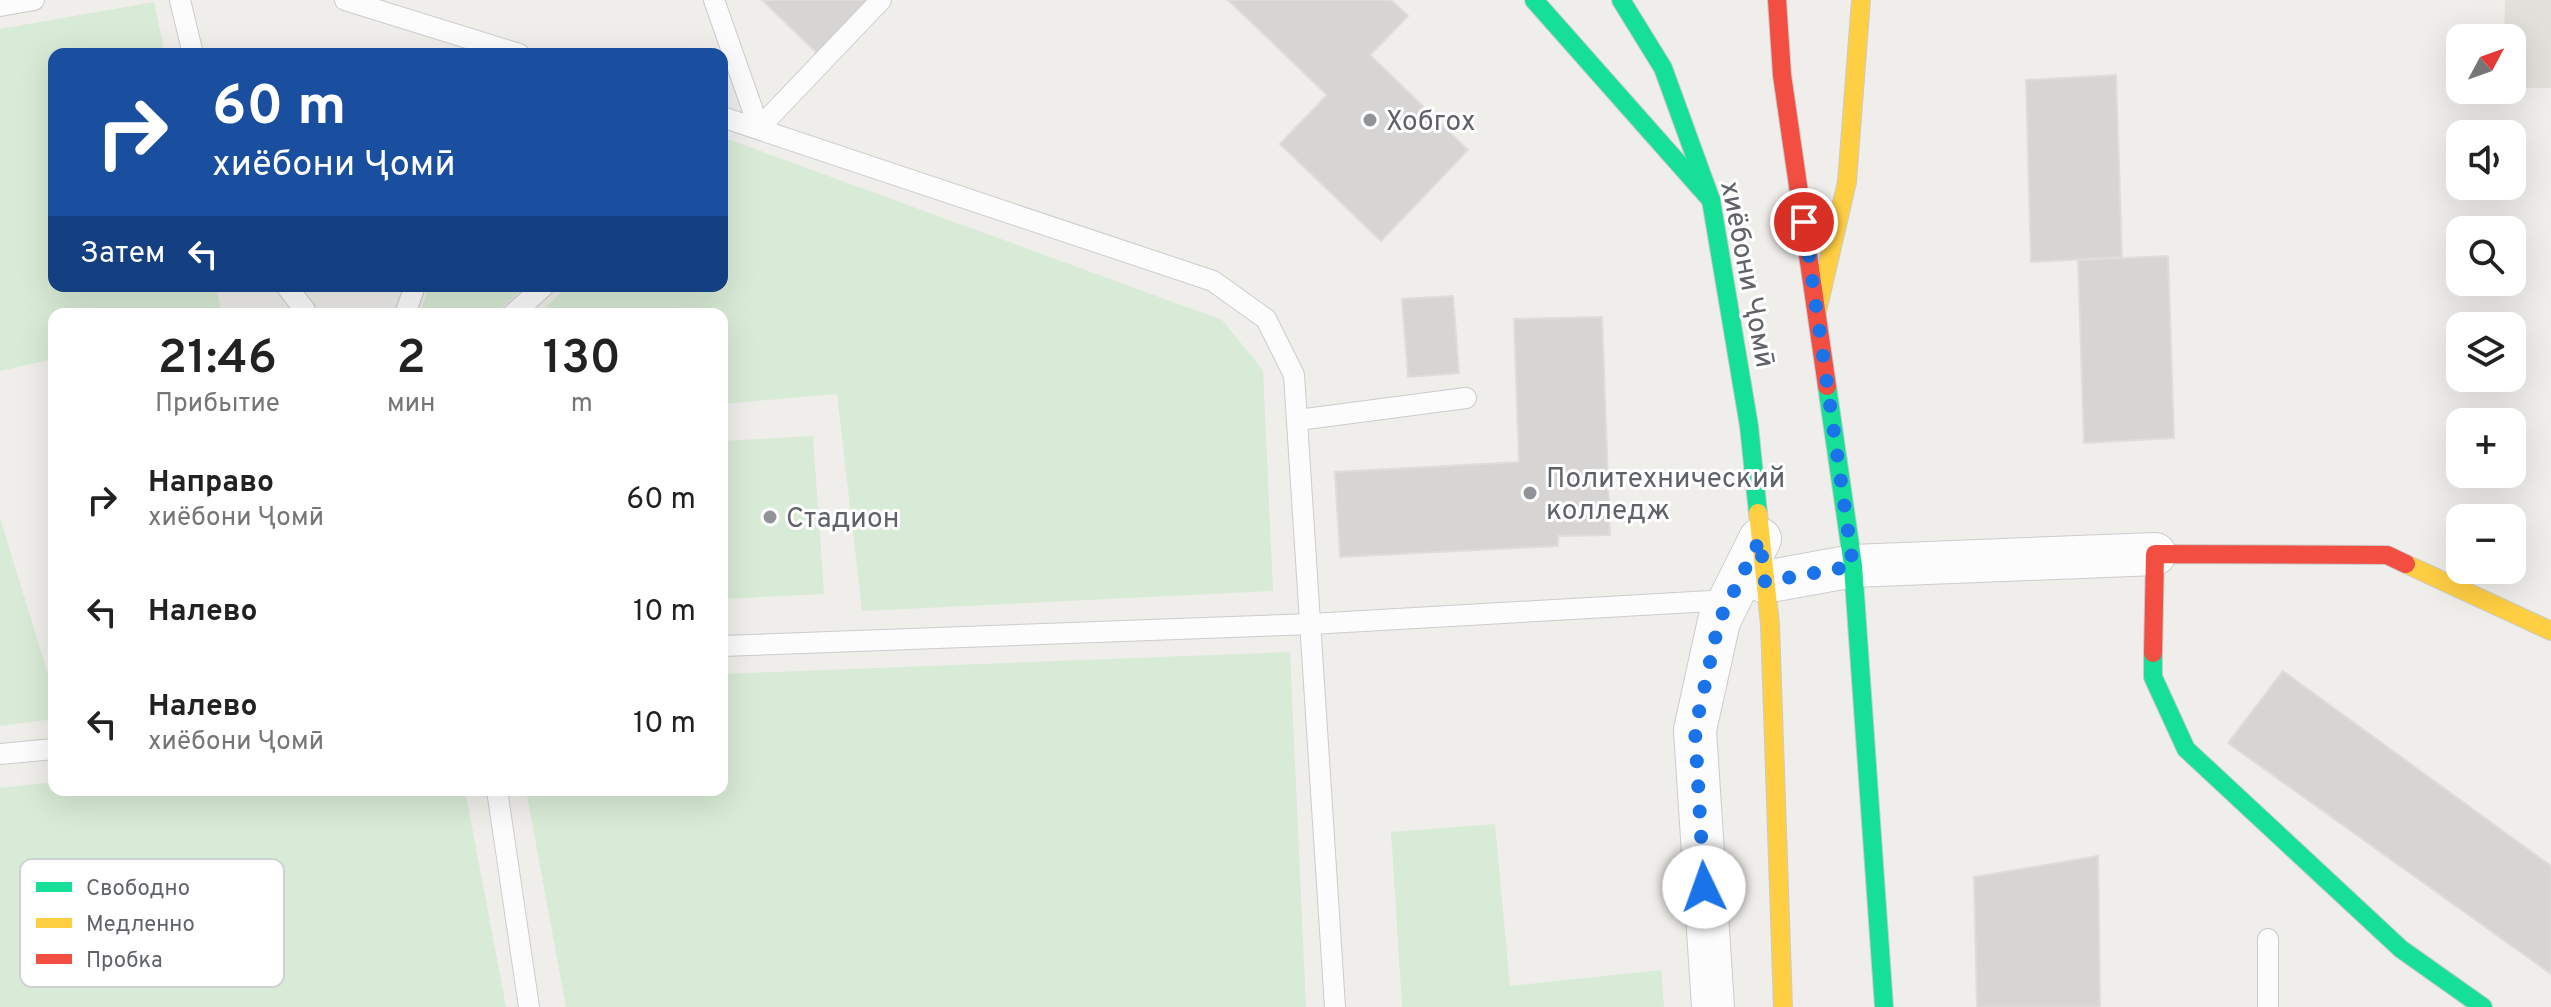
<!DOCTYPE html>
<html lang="ru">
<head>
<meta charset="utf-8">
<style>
  :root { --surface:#fff; --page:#f6f6f6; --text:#222; --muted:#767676 }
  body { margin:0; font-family:Overpass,sans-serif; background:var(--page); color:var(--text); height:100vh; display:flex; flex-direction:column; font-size:30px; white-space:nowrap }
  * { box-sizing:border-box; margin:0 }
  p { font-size:26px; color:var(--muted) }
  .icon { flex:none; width:44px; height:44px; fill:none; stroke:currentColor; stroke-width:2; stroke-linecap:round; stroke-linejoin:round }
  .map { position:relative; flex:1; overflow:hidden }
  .drawer { position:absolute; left:48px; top:308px; width:680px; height:488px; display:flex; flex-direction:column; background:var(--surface); border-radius:16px; box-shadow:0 8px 32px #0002 }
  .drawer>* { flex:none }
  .banner { position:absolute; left:48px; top:48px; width:680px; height:244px; border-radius:16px; box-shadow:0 8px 32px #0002; background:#1a4fa0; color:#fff; overflow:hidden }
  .needle { width:52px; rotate:49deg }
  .controls { position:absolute; left:2446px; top:24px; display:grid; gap:16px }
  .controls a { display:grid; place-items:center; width:80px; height:80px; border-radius:16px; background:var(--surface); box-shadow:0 8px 32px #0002; font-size:40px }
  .pin { position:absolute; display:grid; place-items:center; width:68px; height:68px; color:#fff; margin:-34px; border:4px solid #fff; border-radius:50%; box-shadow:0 2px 8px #0007 }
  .me { position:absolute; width:88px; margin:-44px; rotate:357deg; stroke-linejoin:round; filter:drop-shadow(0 0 6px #0008) }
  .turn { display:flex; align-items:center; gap:28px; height:168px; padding:0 32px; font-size:36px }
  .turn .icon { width:104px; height:104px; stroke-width:2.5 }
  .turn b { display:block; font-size:56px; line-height:68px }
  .then { display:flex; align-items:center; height:76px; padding:0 32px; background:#0003; gap:16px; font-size:30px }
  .eta { display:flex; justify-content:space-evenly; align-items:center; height:136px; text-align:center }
  .eta b { font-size:48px; font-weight:600; line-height:56px }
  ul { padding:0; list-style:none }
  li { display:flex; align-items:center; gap:24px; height:112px; padding:0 32px }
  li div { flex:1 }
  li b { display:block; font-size:30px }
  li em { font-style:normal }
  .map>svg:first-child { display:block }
  .education { fill:#e2e0da }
  .green { fill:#d8ebd6 }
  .building { fill:#d6d5d3; stroke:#deddd9; stroke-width:2 }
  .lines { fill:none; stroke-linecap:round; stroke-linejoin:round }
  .lane-casing { stroke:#cbcccc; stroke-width:22 }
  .street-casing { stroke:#cbcccc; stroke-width:44 }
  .fast-casing { stroke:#cacacb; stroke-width:20 }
  .slow-casing { stroke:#cacacb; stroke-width:20 }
  .jam-casing { stroke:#cacacb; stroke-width:20 }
  .lane { stroke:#fdfcfc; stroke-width:20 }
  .street { stroke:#fdfcfc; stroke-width:42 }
  .fast { stroke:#16e098; stroke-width:18 }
  .slow { stroke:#ffcf43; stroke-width:18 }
  .jam { stroke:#f24e42; stroke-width:18 }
  .route { stroke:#1a73e8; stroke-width:14; stroke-dasharray:0 25.2 }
  .poi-dot { fill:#919496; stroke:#fff; stroke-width:3 }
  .labels { text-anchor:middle; stroke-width:6; stroke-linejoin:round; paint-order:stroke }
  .poi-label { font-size:28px; fill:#5f6368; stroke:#fff; text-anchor:start }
  .street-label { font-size:28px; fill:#5f6368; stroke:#fff }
  .key { fill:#fff; stroke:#cfd0d2; stroke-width:2 }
  .key-label { font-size:22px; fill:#5f6368 }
</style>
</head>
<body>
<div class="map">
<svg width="2551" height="1007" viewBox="0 0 2551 1007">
  <rect width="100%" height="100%" fill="#efeeea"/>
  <!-- education -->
  <polygon class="education" points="2505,0 2551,0 2551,88 2512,88 2512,38 2504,38"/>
  <!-- green -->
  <g class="green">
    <polygon points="154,2 165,54 54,54 54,286 216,286 222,314 54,314 54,359 0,371 0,29"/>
    <polygon points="722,137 1222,320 1263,370 1273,591 862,611 837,394 722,404 722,314 539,314 567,286 722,286"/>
    <polygon points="430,286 526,286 495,314 419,314"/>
    <polygon points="813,436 824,594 722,599 722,441"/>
    <polygon points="0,518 54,694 54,719 0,726"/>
    <polygon points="1290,652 1306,1007 566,1007 526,790 722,790 722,674"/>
    <polygon points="54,782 54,790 465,790 506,1007 0,1007 0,788"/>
    <polygon points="1495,824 1510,986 1661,970 1664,1007 1402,1007 1391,832"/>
  </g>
  <!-- building -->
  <g class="building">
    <polygon points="762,0 873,0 820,56"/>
    <polygon points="1228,0 1391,0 1408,16 1370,55 1468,150 1381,241 1280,144 1327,95"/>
    <polygon points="2116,75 2122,257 2031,262 2026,80"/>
    <polygon points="2168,256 2174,438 2084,443 2078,260"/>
    <polygon points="1453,296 1459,373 1408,377 1402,299"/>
    <polygon points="1602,317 1610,535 1558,536 1558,546 1340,557 1335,472 1519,462 1514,319"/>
    <polygon points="2283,671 2551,866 2551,974 2228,743"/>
    <polygon points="2098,856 2100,1007 1977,1007 1974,877"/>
  </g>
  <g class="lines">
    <defs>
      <g id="lane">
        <polyline points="180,0 193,54"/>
        <polyline points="345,0 519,54"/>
        <polyline points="714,0 759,128 881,0"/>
        <polyline points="0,6 34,0"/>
        <polyline points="722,117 1213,281 1266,319 1294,375 1335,1007"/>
        <polyline points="286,286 305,310"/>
        <polyline points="405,314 415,286"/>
        <polyline points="513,314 544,286"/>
        <polyline points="1298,420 1466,398"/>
        <polyline points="722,646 1311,624 1728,600"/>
        <polyline points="0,754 54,749"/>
        <polyline points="497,790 529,1007"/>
        <polyline points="2268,939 2268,1007"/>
      </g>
      <g id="street">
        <polyline points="1765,582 1853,566 2155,554"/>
        <polyline points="1713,1007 1695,730 1719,621 1760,539"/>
      </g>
      <g id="fast">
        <polyline points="1534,0 1711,200"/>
        <polyline points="1621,0 1663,68 1711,200 1749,426 1758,513"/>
        <polyline points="1827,386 1853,566 1884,1007"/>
        <polyline points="2153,653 2153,677 2186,749 2401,949 2483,1007"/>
      </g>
      <g id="slow">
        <polyline points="1817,311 1847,182 1861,0"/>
        <polyline points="1758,513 1770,624 1783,1007"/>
        <polyline points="2406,564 2551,631"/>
      </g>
      <g id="jam">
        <polyline points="1777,0 1782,75 1827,386"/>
        <polyline points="2153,653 2155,554 2387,555 2406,564"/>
      </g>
    </defs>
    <!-- lane casing -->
    <use href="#lane" class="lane-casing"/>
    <!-- street casing -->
    <use href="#street" class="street-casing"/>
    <!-- fast casing -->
    <use href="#fast" class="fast-casing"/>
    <!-- slow casing -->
    <use href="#slow" class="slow-casing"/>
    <!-- jam casing -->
    <use href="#jam" class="jam-casing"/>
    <!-- lane -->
    <use href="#lane" class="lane"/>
    <!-- street -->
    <use href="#street" class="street"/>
    <!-- fast -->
    <use href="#fast" class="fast"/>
    <!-- slow -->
    <use href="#slow" class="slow"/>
    <!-- jam -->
    <use href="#jam" class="jam"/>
  </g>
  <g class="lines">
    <!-- route -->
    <polyline class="route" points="1704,887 1695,730 1719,621 1760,539 1765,582 1853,566 1804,222"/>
  </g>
  <!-- markers -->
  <g class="poi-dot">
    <circle cx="1370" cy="120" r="8"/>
    <circle cx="1530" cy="493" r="8"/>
    <circle cx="770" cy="517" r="8"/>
  </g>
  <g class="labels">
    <!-- poi labels -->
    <g class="poi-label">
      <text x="1386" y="130">Хобгох</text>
      <text x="1546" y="487">Политехнический<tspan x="1546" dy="32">колледж</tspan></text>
      <text x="786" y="527">Стадион</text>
    </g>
    <!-- street labels -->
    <g class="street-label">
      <text transform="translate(1749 274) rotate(79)" y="10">хиёбони Ҷомӣ</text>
    </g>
  </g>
  <!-- legend -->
  <rect x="20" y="859" width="264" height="128" rx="12" class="key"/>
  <rect x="36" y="882" width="36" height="10" fill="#16e098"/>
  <rect x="36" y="918" width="36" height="10" fill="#ffcf43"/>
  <rect x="36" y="954" width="36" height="10" fill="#f24e42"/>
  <g class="key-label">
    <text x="86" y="895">Свободно</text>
    <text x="86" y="931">Медленно</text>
    <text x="86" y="967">Пробка</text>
  </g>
</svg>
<div class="controls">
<a><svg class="needle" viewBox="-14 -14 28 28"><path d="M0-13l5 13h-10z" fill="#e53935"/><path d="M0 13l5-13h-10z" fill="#767676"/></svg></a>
<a><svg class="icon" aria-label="sound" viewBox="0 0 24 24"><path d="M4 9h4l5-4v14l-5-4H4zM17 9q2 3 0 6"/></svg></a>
<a><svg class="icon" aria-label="search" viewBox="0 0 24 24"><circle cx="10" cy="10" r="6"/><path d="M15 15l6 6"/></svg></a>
<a><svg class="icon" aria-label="layers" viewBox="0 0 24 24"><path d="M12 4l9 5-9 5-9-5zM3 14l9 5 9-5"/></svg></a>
<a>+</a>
<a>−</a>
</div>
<div class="pin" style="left:1804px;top:222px;background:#d93025"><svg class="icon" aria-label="arrive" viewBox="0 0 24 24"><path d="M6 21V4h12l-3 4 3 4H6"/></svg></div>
<svg class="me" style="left:1704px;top:887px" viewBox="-20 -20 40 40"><circle r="19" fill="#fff"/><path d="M0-13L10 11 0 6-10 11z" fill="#1a73e8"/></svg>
<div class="banner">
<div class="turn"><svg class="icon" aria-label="right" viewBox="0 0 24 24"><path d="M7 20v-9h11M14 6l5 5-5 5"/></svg><div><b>60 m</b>хиёбони Ҷомӣ</div></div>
<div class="then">Затем<svg class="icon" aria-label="left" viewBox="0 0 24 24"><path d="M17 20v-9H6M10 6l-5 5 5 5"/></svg></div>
</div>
<section class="drawer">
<div class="eta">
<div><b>21:46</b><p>Прибытие</p></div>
<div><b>2</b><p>мин</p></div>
<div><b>130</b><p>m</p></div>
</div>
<ul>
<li><svg class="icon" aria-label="right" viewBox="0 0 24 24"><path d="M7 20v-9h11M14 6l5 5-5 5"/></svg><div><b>Направо</b><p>хиёбони Ҷомӣ</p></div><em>60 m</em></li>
<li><svg class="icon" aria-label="left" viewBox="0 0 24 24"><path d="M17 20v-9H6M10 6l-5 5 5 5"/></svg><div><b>Налево</b></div><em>10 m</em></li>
<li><svg class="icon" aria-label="left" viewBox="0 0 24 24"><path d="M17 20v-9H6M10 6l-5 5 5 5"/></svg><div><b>Налево</b><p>хиёбони Ҷомӣ</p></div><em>10 m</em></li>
</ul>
</section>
</div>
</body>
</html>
